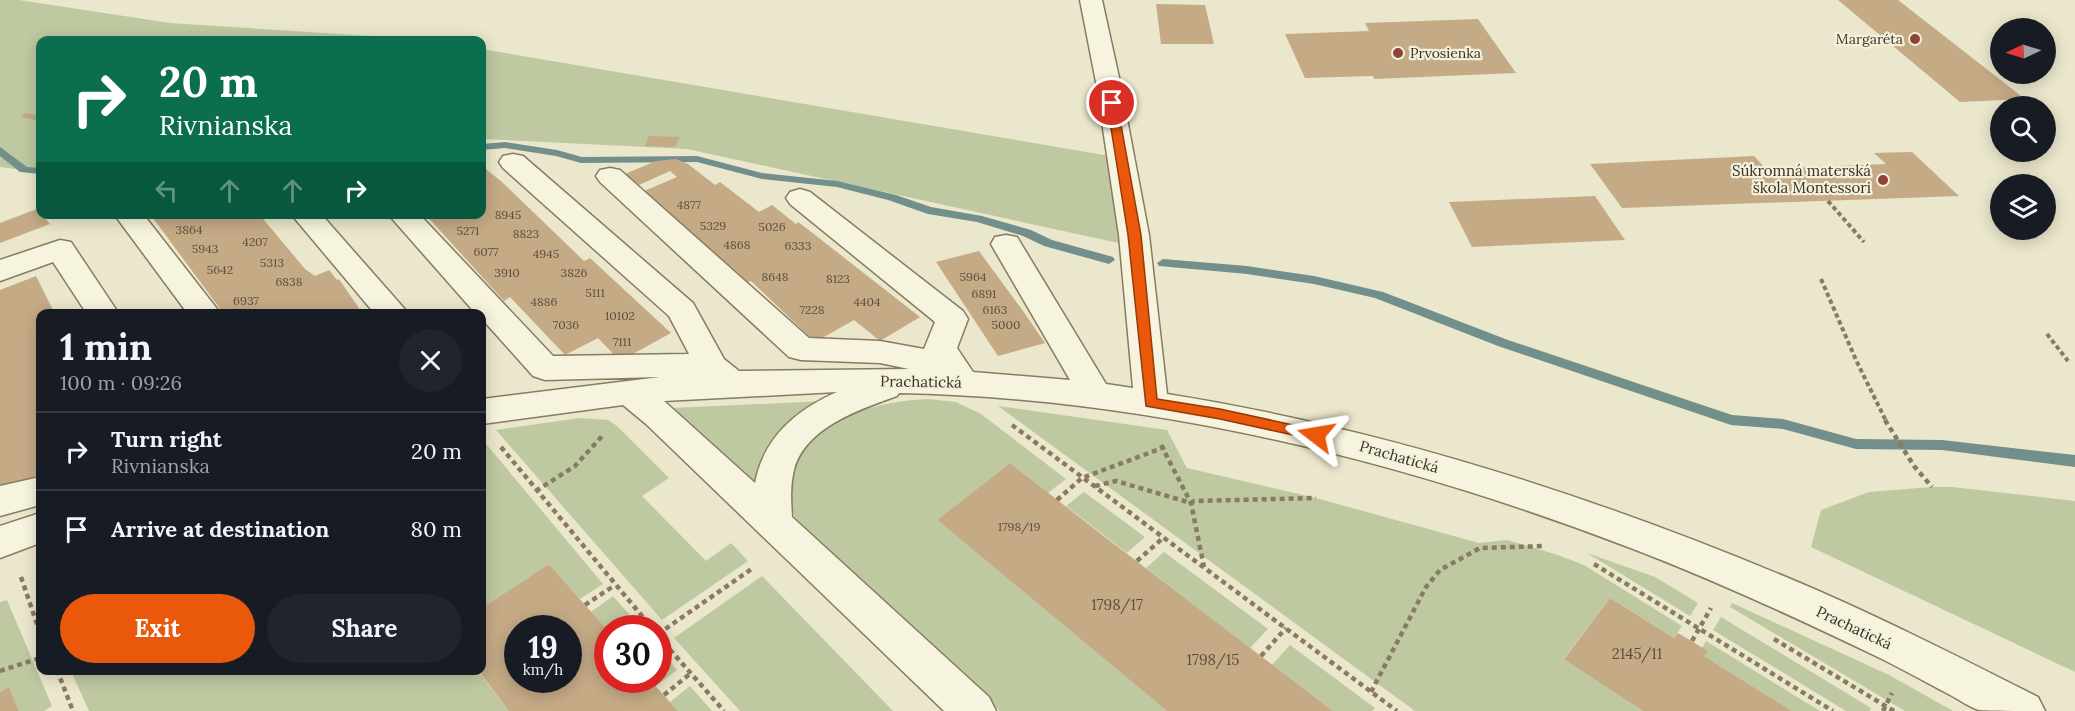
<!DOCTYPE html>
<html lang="en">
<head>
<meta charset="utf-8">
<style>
  :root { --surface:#171b24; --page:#20242c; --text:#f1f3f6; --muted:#9ea1a6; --line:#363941; --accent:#ea580c }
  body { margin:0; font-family:Lora,serif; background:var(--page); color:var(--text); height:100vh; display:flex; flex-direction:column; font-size:22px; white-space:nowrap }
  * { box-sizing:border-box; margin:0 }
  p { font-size:20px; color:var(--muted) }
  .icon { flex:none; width:33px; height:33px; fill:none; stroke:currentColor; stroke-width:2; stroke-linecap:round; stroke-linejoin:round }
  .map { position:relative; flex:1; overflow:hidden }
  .sheet { position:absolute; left:36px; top:309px; width:450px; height:366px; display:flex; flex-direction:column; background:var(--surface); border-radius:12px; box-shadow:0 3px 15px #0003 }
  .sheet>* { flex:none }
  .hud { position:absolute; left:36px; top:36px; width:450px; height:183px; border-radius:12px; box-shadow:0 3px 15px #0003; background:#0b6e4f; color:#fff; overflow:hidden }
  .needle { width:39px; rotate:266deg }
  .tools { position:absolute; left:1990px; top:18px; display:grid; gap:12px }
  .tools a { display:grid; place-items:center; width:66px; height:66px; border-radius:50%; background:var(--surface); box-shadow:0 3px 15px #0003; font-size:30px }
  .speed { position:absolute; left:504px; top:615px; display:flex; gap:12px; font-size:30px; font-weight:700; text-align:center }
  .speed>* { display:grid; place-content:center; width:78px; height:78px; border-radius:50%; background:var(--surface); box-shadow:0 3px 15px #0003; line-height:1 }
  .speed small { font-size:15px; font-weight:400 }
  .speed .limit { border:9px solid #d22; background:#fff; color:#111 }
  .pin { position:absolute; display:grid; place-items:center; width:51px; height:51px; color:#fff; margin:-26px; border:3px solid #fff; border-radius:50%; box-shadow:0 2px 6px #0007 }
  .me { position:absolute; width:66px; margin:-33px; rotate:284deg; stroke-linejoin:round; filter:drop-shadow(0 0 4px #0008) }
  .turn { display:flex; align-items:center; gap:21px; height:126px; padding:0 24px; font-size:27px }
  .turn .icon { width:78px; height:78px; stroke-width:2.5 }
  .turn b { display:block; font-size:42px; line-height:51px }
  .lanes { display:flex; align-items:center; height:57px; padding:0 24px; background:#0003; justify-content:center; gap:30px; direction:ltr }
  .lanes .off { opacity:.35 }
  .round { display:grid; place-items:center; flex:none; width:63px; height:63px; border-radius:32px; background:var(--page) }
  .headline { display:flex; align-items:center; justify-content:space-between; height:102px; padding:0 24px }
  h1 { font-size:36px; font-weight:800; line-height:45px }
  .button { display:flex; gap:12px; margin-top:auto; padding:12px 24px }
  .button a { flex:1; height:69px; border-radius:36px; background:var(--accent); color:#fff; font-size:24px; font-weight:800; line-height:69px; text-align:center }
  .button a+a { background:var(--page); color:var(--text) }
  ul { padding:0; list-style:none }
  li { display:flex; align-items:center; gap:18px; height:78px; padding:0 24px; border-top:2px solid var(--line) }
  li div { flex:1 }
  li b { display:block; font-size:22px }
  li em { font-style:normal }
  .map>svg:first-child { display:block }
  .green { fill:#bec9a1 }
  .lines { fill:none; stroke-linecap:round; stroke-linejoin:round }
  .stream { fill:#738f8c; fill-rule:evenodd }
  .building { fill:#c5aa86; fill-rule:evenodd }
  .minor-casing { stroke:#877b61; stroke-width:3 }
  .path-far1 { stroke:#877b61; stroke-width:4; stroke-dasharray:4.5 3; stroke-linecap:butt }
  .path { stroke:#877b61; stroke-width:4.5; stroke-dasharray:5 4; stroke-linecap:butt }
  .minor { fill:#f6f3df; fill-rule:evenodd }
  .route { fill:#ea580c; stroke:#983908; stroke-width:1.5 }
  .poi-dot { fill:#904437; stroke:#f3f0db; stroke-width:2 }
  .labels { text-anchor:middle; stroke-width:4.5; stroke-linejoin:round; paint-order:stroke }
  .number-label { font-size:12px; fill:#5c4f3c }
  .far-poi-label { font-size:14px; fill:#393123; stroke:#f3f0db; text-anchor:end }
  .poi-label { font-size:15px; fill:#393123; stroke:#f3f0db; text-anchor:end }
  .street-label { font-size:15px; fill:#393123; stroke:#f3f0db }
  .near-number-label { font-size:15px; fill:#5c4f3c }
</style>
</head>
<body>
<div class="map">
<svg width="2075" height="711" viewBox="0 0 2075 711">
  <rect width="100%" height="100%" fill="#ebe7cc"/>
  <!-- green -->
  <g class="green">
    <polygon points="0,0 19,0 170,23 433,40 40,40 40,172 0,167"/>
    <polygon points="482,49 1110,156 1123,244 687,149 482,139"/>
    <path d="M928 399 956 402 981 414 1066 479 1048 493 1010 463 937 520 1167 711H1000L798 526C793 513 788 500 788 485 789 473 796 461 803 452 833 413 882 401 928 399Z"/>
    <path d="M826 401C790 425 761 440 755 487L671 408Z"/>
    <polygon points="998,406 1167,430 1187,468 1316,498 1479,543 1507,540 1558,555 1584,565 1682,626 1674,638 1610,598 1564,658 1643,711 1415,711"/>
    <polygon points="580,418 608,420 617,426 669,478 642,496 706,561 731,543 748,561 662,620 496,430"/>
    <polygon points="482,439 603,584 580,599 549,564 482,608"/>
    <polygon points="1932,487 1952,487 2075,501 2075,672 1811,547 1821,510 1869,492"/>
    <polygon points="1084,492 1145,537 1127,553 1066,506"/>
    <polygon points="1164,552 1268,629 1250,648 1146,568"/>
    <polygon points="1587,553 1655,577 1698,603 1690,616"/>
    <polygon points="762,576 893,711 740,711 674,638"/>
    <polygon points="613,596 641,628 608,628 607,631 591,612"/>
    <polygon points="7,600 52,706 44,711 19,711 9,687 0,692 0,602"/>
    <polygon points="1732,603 1889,675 1953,711 1905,711 1730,607"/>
    <polygon points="1721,617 1871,708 1870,711 1846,711 1713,630"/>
    <polygon points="1706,641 1820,711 1792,711 1704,656 1708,651 1702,648"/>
    <polygon points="1290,645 1375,708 1372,711 1333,711 1272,665"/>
    <polygon points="659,649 677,670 656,686 650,680 658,680"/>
    <polygon points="71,671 478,671 509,711 89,711"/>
    <polygon points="690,686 712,711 678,711 670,702"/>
  </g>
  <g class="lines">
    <!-- stream -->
    <g class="stream">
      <polygon points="505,142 557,150 582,157 697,156 762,173 837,181 896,195 931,207 982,216 1031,230 1052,240 1113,257 1115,260 1109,264 1044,246 1023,236 977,222 928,214 888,200 837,187 762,179 697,162 581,163 556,156 505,148 482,150 482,144"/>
      <polygon points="0,147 27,167 40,168 40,174 20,172 0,156"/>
      <polygon points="1163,259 1247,266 1314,276 1383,292 1508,340 1732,415 1783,419 1856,439 1942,440 2075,455 2075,467 1942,450 1856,449 1783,429 1731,425 1498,346 1375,298 1314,284 1247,274 1159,266 1157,263"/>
    </g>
  </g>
  <!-- building -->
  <g class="building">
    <polygon points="1838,0 1898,0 2025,99 1960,102"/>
    <polygon points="1156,4 1205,5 1214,44 1161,44"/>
    <polygon points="1478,19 1516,73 1374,79 1373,76 1305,78 1285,34 1369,31 1365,23"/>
    <polygon points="26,113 38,116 40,114 40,121 20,117"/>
    <polygon points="649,136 680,137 675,147 645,146"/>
    <polygon points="1912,152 1959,196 1622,208 1590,164 1754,156 1766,169 1886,164 1874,153"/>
    <polygon points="676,159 688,164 715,185 720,182 759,212 772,205 796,224 798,222 810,231 920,317 880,341 854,320 815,342 751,281 748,282 644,191 677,177 670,171 639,185 625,174 656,161"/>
    <polygon points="482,166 502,182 584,261 590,258 671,333 620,361 598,338 565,355 510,297 504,301 425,214 482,214"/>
    <polygon points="1595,196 1625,240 1472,247 1449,202"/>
    <polygon points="37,209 50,224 0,243 0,223"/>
    <polygon points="150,214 259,214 305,269 315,276 329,270 337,280 339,279 363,314 224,314"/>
    <polygon points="979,251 1023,311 1045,343 998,356 936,262"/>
    <polygon points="36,276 54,312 40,314 39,318 40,474 2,491 0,484 0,290"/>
    <polygon points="1010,463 1101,534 1333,711 1167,711 937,520"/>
    <path d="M549 564 608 631V680H650L678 711H509L478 670H482V608ZM518 628H568V680H518Z"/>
    <polygon points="1610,598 1674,638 1678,633 1708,651 1704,656 1792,711 1643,711 1564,659"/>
    <polygon points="9,687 19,711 0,711 0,692"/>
  </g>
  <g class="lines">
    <defs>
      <g id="minor">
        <path d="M1080 0H1102L1120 82 1149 235 1167 394C1381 428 1587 494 1786 577 1872 613 1955 655 2038 697L2045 711C2027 711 1994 711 1979 710 1969 707 1960 700 1952 696 1929 684 1906 671 1882 659 1799 619 1715 580 1628 547 1395 458 1149 398 899 393L897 396C861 409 805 427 794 470 790 486 791 501 792 517L989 697 996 711H944L646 424 623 405 482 424V399L660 377 545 380 533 376 482 319V314H476L388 214H419L553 356 689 354 669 316 503 168 499 162 503 156 513 154 523 156 693 303 724 359 739 371 909 369 880 363 801 360 789 357 600 182 596 176 600 170 610 168 620 170 809 338 880 341 924 349 935 322 790 204 786 198 790 192 800 189 810 192 963 311 968 319 957 348 973 372 1070 380 991 244 995 237 1006 235 1017 237 1106 384 1133 388 1119 235 1096 82ZM837 392C796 410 764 437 755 483L664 401Z"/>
        <polygon points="114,214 143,214 221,314 188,314"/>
        <polygon points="291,214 321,214 409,314 375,314"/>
        <polygon points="60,240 71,242 119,314 87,314 53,262 0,281 0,260"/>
        <polygon points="40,477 40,505 0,516 0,486"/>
        <polygon points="40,513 40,543 0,558 0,526"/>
      </g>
    </defs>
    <!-- minor casing -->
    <use href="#minor" class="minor-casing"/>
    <!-- path-far1 -->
    <g class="path-far1">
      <polyline points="1828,201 1864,242"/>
      <polyline points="1821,279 1856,360 1886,421"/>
      <polyline points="2047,334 2068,361"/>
    </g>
    <!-- path -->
    <g class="path">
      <polyline points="1885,420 1914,466 1932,487"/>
      <polyline points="1012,425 1397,711"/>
      <polyline points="1161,445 1191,503 1204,567"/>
      <polyline points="501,447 652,628"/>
      <polyline points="1095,486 1116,481 1191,503 1194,501 1316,498"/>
      <polyline points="536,491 575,466 604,434"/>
      <polyline points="1057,500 1082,478 1165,447"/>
      <polyline points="1137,561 1163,538"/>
      <polyline points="1594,564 1833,711"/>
      <polyline points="21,577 40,633"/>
      <polyline points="585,605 615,585"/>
      <polyline points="658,634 753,568"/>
      <polyline points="658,636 724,711"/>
      <polyline points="1774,639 1894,711"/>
      <polyline points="1692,641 1711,608"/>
      <polyline points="1261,656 1286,628"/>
      <polyline points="57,670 73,711"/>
      <polyline points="0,671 40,658"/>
      <polyline points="1371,692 1426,587 1440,570 1480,548 1545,546"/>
      <polyline points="664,695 691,673"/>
      <polyline points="1883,711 1892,693"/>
    </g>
    <!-- minor -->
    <use href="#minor" class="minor"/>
  </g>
  <!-- route -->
  <polygon class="route" points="1112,100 1117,103 1141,235 1157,399 1220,409 1316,430 1322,431 1324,435 1322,439 1316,440 1220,419 1146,406 1128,235 1107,103"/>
  <!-- markers -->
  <g class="poi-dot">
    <circle cx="1915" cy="39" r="6"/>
    <circle cx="1398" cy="53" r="6"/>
    <circle cx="1883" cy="180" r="6"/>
  </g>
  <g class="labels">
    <!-- number labels -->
    <g class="number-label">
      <text x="689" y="209">4877</text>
      <text x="508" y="219">8945</text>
      <text x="713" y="230">5329</text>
      <text x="772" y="231">5026</text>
      <text x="189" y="234">3864</text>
      <text x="468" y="235">5271</text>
      <text x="526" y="238">8823</text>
      <text x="255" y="246">4207</text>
      <text x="737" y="249">4868</text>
      <text x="798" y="250">6333</text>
      <text x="205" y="253">5943</text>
      <text x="486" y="256">6077</text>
      <text x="546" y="258">4945</text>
      <text x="272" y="267">5313</text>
      <text x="220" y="274">5642</text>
      <text x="507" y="277">3910</text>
      <text x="574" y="277">3826</text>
      <text x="775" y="281">8648</text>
      <text x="973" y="281">5964</text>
      <text x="838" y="283">8123</text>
      <text x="289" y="286">6838</text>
      <text x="595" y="297">5111</text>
      <text x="984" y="298">6891</text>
      <text x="246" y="305">6937</text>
      <text x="544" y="306">4886</text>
      <text x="867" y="306">4404</text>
      <text x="812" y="314">7228</text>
      <text x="995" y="314">6163</text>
      <text x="620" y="320">10102</text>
      <text x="566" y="329">7036</text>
      <text x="1006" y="329">5000</text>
      <text x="622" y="346">7111</text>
      <text x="1019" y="531">1798/19</text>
    </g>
    <!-- far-poi labels -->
    <g class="far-poi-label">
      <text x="1903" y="44">Margaréta</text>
      <text x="1410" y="58" text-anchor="start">Prvosienka</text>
    </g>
    <!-- poi labels -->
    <g class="poi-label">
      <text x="1871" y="176">Súkromná materská<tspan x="1871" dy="17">škola Montessori</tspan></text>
    </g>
    <!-- street labels -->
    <g class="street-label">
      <text transform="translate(921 382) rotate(1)" y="5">Prachatická</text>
      <text transform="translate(1399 457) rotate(16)" y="5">Prachatická</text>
      <text transform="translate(1854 628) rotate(25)" y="5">Prachatická</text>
    </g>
    <!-- near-number labels -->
    <g class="near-number-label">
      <text x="1117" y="610">1798/17</text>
      <text x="1637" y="659">2145/11</text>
      <text x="1213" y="665">1798/15</text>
    </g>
  </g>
</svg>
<div class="tools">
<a><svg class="needle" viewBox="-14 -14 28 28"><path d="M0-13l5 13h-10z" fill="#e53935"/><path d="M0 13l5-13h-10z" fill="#9ea1a6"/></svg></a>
<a><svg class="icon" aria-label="search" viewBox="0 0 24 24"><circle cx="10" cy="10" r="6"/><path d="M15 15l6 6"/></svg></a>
<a><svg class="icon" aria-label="layers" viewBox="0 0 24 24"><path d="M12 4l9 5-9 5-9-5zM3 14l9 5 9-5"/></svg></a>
</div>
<div class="speed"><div>19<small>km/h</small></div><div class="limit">30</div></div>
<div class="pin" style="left:1112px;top:103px;background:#d93025"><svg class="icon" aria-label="arrive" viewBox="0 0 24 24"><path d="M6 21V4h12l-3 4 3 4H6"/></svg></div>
<svg class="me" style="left:1316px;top:435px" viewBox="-20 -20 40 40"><path d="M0-17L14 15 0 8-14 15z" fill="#ea580c" stroke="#fff" stroke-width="4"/></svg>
<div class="hud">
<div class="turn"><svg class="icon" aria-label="right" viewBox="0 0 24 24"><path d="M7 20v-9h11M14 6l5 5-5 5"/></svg><div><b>20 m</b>Rivnianska</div></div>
<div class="lanes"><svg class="icon off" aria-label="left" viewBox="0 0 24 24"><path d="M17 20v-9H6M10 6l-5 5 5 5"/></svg><svg class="icon off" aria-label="ahead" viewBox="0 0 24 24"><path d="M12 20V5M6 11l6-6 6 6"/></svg><svg class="icon off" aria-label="ahead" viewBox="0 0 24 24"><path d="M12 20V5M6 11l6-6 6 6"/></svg><svg class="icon" aria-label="right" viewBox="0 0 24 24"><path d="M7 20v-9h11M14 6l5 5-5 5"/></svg></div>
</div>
<section class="sheet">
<div class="headline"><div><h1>1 min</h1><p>100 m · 09:26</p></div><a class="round"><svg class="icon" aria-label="close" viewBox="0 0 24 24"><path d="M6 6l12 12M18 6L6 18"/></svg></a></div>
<ul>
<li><svg class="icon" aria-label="right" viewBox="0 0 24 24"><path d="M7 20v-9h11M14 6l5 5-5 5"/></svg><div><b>Turn right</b><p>Rivnianska</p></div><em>20 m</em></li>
<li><svg class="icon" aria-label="arrive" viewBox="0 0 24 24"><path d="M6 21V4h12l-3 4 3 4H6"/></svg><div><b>Arrive at destination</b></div><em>80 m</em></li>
</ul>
<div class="button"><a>Exit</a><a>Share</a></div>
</section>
</div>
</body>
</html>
